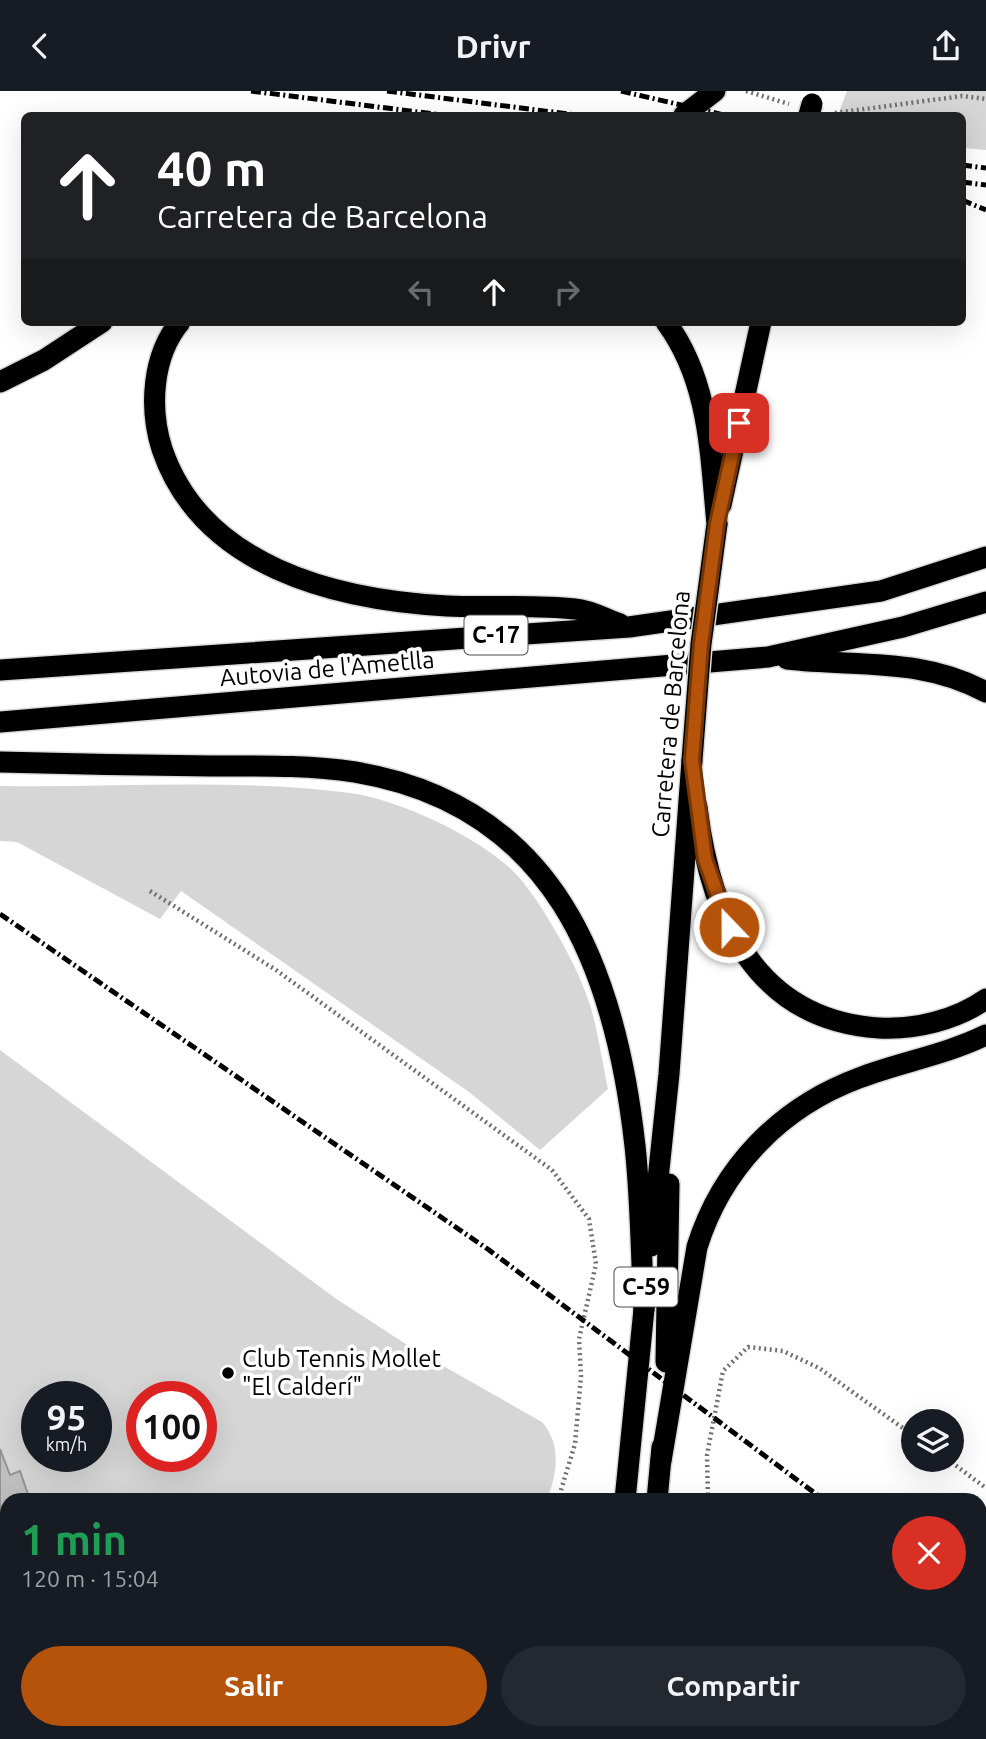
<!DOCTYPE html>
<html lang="es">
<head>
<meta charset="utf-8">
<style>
  :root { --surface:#171b24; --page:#242831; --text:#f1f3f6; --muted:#9ea1a6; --accent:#b45309 }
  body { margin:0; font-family:Ubuntu,sans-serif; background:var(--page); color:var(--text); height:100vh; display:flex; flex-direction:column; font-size:26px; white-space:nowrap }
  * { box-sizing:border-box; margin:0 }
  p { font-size:23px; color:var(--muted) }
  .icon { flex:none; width:38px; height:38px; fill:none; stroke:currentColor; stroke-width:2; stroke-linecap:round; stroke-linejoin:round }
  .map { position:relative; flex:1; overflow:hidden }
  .sheet { position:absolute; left:0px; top:1402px; width:987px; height:247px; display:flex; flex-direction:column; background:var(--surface); border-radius:21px 21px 0 0; box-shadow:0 7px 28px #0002 }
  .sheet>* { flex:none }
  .banner { position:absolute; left:21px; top:21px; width:945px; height:214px; border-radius:10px; box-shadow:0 7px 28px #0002; background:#202124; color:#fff; overflow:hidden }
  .fabs { position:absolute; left:901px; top:1318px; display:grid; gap:14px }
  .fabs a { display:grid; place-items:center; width:63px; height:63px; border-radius:50%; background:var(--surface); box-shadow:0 7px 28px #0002; font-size:35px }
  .speed { position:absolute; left:21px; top:1290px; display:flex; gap:14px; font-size:35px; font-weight:700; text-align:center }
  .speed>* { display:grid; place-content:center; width:91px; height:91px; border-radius:50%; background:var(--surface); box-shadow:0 7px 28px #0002; line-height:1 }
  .speed small { font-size:18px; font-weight:400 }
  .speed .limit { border:10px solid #d22; background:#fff; color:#111 }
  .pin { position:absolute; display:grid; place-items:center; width:60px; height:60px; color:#fff; margin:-30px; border-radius:14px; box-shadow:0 4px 10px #0006 }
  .me { position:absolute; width:77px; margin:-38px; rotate:338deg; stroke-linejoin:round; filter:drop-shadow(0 0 5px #0008) }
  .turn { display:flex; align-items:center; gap:24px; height:147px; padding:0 21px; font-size:32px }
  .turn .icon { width:91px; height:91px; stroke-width:2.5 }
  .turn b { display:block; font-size:49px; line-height:60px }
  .lanes { display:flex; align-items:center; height:66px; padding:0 21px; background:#0003; justify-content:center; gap:35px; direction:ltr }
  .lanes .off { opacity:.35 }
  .round { display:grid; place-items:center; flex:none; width:74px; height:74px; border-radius:37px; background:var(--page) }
  .headline { display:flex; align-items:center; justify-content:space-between; height:119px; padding:0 21px }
  h1 { font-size:42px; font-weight:700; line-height:52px; color:#1e9e55 }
  .primary-button { display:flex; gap:14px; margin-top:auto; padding:14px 21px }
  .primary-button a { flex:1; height:80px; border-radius:42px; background:var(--accent); color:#fff; font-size:28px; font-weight:700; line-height:80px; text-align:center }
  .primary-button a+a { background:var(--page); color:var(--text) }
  header { display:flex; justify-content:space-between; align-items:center; height:91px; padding:0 21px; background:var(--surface); font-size:32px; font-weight:700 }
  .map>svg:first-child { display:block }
  .green { fill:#d6d6d6; fill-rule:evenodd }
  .building { fill:#bfbfbf; stroke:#939393; stroke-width:2 }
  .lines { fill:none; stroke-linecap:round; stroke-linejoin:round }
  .highway-casing { stroke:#dbdbdb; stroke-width:24 }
  .path { stroke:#717171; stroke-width:4.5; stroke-dasharray:2 3.5; stroke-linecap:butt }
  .highway { stroke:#000; stroke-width:21 }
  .rail { stroke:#000; stroke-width:5; stroke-dasharray:10 3.5 2 3.5; stroke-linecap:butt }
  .highway-bridge-casing { stroke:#dbdbdb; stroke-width:24; stroke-linecap:butt }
  .highway-bridge { stroke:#000; stroke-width:21 }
  .route-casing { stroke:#753606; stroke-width:18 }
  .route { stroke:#b45309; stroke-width:12 }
  .poi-dot { fill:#000; stroke:#fff; stroke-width:2.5 }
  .labels { text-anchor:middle; stroke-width:7; stroke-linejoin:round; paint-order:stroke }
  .shield { fill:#fff; stroke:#4c4c4c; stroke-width:2 }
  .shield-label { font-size:23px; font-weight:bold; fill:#000 }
  .street-label { font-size:24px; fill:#000; stroke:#fff }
  .poi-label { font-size:24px; fill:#000; stroke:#fff; text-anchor:start }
</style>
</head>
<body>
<header><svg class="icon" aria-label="back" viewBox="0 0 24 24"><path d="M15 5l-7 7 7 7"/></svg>Drivr<svg class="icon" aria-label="share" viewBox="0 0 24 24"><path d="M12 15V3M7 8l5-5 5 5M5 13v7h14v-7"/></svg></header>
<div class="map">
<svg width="986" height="1648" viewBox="0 0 986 1648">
  <rect width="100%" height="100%" fill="#fff"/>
  <!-- green -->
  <g class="green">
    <polygon points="847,0 986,0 986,59 963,57 962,24 838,24"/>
    <path d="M0 695C116 697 235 687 350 702 400 709 474 744 511 778 535 800 574 868 585 900 597 930 601 966 608 998L540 1059 469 1001 181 800 160 828 17 751 0 750Z"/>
    <path d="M0 959 335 1207 415 1259 542 1331C562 1354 557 1382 547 1409H7V1636L0 1637ZM37 1306H96V1365H37ZM142 1306H201V1365H142Z"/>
    <polygon points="0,1642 252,1642 261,1648 0,1648"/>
    <polygon points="456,1642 570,1642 569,1648 438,1648"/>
  </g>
  <!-- building -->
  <polygon class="building" points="0,1358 10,1384 20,1380 30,1409 7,1409 7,1466 0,1469"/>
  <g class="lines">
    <defs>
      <g id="highway">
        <polyline points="684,24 715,0"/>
        <path d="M180 231C152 265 149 317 162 358 202 476 336 509 447 515 489 517 533 513 575 518 590 519 606 528 620 533"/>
        <path d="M666 231C710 291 710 362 717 433"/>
        <polyline points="0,291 44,269 102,231"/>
        <polyline points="721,414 761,231"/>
        <path d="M787 568C858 576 921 566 986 601"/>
        <polyline points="0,579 629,536 881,500 986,466"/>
        <polyline points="0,631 768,566 903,536 986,511"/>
        <path d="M0 671C71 673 141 674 212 675 259 675 308 674 355 681 554 714 615 875 635 1055 641 1109 641 1165 644 1219"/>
        <path d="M697 716C710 825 755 929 879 937 915 939 956 929 986 908"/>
        <polyline points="651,1155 669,983 692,669"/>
        <polyline points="666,1271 669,1093"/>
        <path d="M661 1370 697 1156C722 1076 781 1016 859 987 901 971 945 964 986 944"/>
        <polyline points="625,1409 645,1208"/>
        <polyline points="657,1409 662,1356"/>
        <polyline points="595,1648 596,1642"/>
        <polyline points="629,1648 630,1642"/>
      </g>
    </defs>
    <!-- highway casing -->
    <use href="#highway" class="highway-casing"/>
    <!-- path -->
    <g class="path">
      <polyline points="746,0 789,13"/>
      <polyline points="835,22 962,5 986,8"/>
      <polyline points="150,800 276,879 552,1079 589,1128 596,1173 579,1248 581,1285 575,1353 558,1409"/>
      <polyline points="947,1368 986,1397"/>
      <polyline points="708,1409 707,1364 723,1280 748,1256 783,1260 819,1277 914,1345"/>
      <polyline points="926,1642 932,1648"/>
      <polyline points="230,1648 257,1642"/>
    </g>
    <!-- highway -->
    <use href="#highway" class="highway"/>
    <!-- rail -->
    <g class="rail">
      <polyline points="251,0 442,24"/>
      <polyline points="387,0 576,24"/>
      <polyline points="621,0 724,24"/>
      <polyline points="962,74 986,77"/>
      <polyline points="962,91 986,94"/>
      <polyline points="962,109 986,119"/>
      <polyline points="0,823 489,1159 824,1409"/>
      <polyline points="980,1543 986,1549"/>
    </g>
    <defs>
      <g id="highway-bridge">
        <polyline points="809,24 812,13"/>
        <polyline points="692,669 701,553 717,433"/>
      </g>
    </defs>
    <!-- highway-bridge casing -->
    <use href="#highway-bridge" class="highway-bridge-casing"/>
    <!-- highway-bridge -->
    <use href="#highway-bridge" class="highway-bridge"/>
  </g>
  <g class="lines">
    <defs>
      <polyline id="route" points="729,836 705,768 692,669 701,553 717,433 739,332"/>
    </defs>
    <!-- route casing -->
    <use href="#route" class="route-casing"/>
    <!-- route -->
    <use href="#route" class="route"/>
  </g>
  <!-- markers -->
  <circle class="poi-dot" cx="228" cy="1282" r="7"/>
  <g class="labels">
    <!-- shield labels -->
    <g class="shield">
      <rect x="464.5" y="524.5" width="63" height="39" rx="5"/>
      <rect x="614.5" y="1176.5" width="63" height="39" rx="5"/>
    </g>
    <g class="shield-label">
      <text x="496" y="552">C-17</text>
      <text x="646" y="1204">C-59</text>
    </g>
    <!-- street labels -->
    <g class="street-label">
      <text transform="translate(327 578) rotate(-5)" y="8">Autovia de l'Ametlla</text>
      <text transform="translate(671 623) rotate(-85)" y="8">Carretera de Barcelona</text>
    </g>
    <!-- poi labels -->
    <g class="poi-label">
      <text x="242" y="1276">Club Tennis Mollet<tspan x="242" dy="28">"El Calderí"</tspan></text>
    </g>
  </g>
</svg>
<div class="fabs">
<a><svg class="icon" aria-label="layers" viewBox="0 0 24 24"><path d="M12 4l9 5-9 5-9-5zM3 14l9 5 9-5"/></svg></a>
</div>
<div class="speed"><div>95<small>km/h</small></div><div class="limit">100</div></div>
<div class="pin" style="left:739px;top:332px;background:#d93025"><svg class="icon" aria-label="arrive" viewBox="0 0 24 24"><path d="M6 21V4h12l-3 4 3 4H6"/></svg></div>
<svg class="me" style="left:729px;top:836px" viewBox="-20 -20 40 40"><circle r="17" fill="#b45309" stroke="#fff" stroke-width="3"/><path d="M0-11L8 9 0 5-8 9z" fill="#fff"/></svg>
<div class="banner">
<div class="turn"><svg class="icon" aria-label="ahead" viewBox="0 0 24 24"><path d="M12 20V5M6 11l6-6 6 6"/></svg><div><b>40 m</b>Carretera de Barcelona</div></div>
<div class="lanes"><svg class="icon off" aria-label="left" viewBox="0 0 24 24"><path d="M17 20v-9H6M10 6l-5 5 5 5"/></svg><svg class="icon" aria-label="ahead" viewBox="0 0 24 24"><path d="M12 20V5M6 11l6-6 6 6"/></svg><svg class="icon off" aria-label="right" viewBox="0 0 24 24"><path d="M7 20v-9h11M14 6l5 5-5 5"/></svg></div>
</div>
<section class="sheet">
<div class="headline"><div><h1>1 min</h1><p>120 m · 15:04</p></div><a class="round" style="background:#d93025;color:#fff"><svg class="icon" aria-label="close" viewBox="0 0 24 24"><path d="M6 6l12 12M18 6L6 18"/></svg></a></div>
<div class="primary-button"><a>Salir</a><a>Compartir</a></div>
</section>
</div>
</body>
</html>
